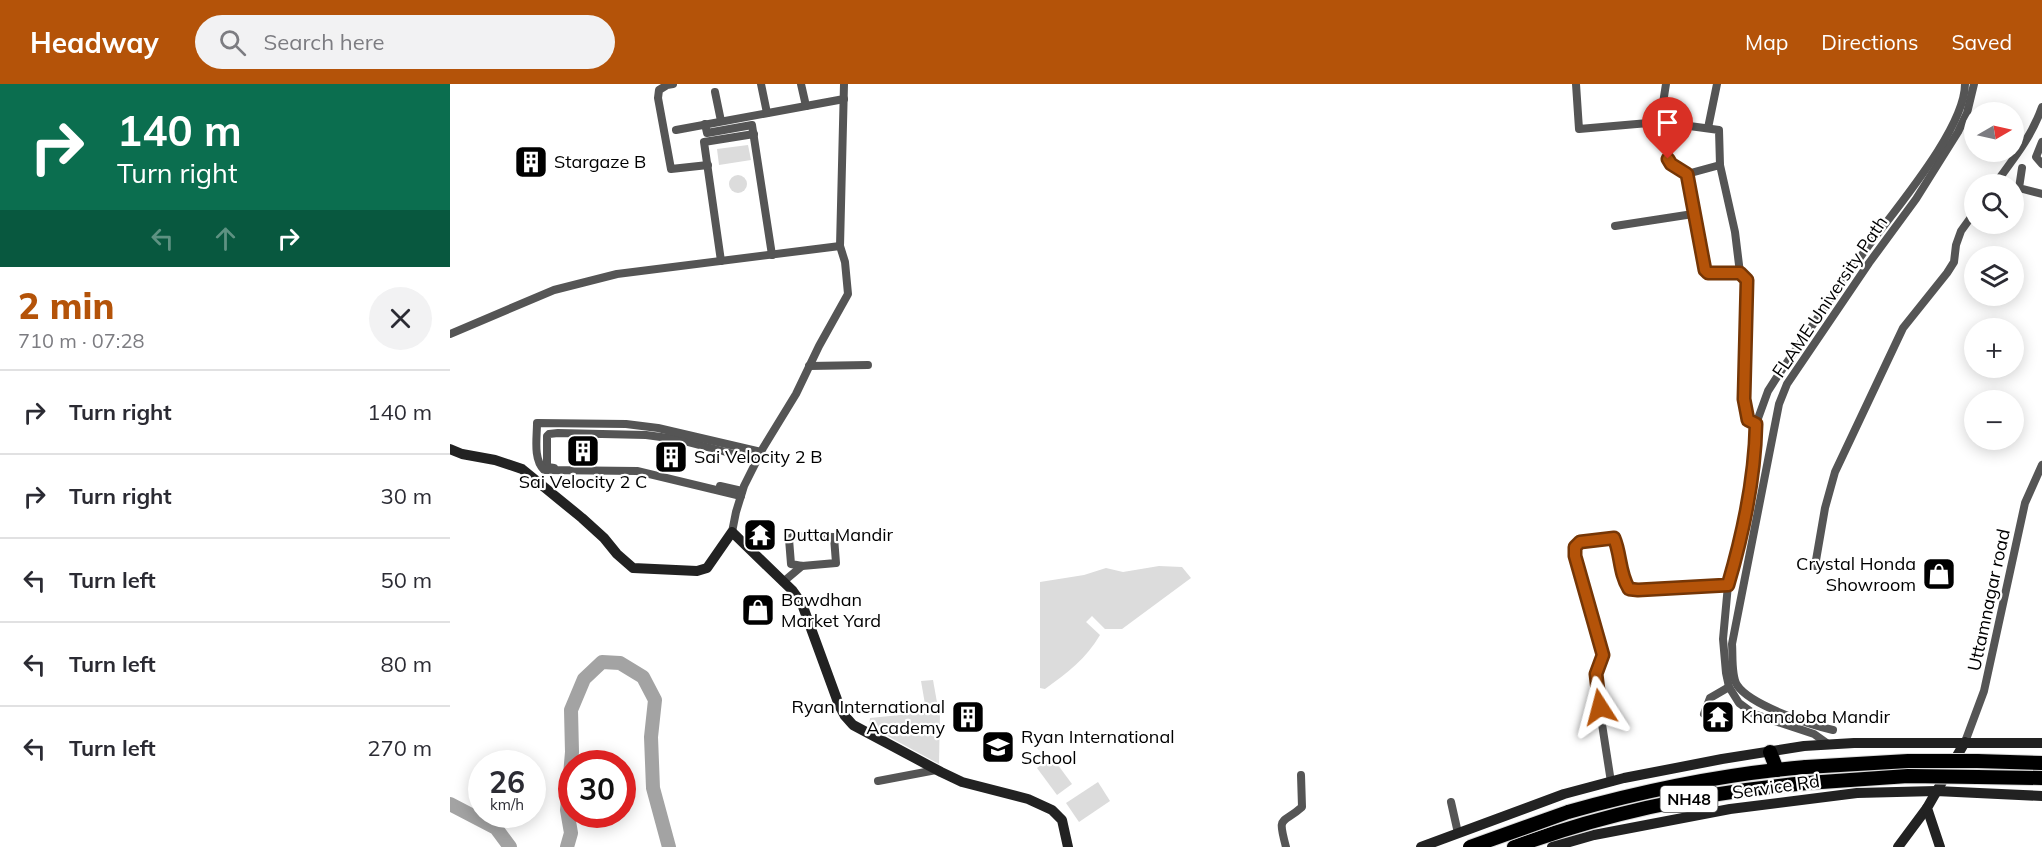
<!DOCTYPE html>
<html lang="en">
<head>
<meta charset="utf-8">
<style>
  :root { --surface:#fff; --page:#f2f2f3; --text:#2b2b33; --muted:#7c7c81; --line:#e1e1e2; --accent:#b45309 }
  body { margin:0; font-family:Mulish,sans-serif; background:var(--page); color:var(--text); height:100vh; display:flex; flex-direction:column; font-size:22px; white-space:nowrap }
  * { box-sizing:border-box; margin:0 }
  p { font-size:20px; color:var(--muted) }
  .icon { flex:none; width:33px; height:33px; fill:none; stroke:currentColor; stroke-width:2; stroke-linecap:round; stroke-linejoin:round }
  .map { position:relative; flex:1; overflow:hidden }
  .sheet { display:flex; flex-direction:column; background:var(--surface); width:450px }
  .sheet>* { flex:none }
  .guide { background:#0b6e4f; color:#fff; overflow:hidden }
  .needle { width:39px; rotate:81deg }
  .controls { position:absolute; left:1514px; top:18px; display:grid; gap:12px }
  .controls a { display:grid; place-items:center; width:60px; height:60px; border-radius:50%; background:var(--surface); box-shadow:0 3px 15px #0003; font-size:30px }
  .speed { position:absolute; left:18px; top:666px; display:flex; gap:12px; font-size:30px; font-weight:700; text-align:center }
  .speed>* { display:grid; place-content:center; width:78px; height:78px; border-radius:50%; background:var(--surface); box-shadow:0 3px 15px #0003; line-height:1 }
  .speed small { font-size:15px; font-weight:400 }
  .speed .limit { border:9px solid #d22; background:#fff; color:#111 }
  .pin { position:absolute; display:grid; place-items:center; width:51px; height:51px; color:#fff; margin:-62px -26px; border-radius:50% 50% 50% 0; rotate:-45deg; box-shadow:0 0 6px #0007 }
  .pin .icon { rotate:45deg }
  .me { position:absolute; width:66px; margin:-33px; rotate:351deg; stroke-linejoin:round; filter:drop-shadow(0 0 4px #0008) }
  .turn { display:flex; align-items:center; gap:21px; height:126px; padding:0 18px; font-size:27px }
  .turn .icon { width:78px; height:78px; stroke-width:2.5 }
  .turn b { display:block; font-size:42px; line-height:51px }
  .lanes { display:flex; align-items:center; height:57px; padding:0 18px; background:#0003; justify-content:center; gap:30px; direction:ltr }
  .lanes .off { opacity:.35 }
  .round { display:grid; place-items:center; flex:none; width:63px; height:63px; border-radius:32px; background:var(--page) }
  .head { display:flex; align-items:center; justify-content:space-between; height:102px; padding:0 18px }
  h1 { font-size:36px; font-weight:800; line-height:45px; color:var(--accent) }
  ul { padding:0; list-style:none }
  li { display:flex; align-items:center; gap:18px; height:84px; padding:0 18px; border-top:2px solid var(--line) }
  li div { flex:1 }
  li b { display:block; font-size:22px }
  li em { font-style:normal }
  header { display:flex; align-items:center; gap:36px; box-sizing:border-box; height:84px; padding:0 30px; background:var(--accent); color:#fff }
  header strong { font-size:28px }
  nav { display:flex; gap:33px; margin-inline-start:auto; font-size:21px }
  .search { width:420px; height:54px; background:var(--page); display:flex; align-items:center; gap:15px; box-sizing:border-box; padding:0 21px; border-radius:33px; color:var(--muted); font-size:22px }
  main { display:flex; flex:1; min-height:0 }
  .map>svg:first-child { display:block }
  .green { fill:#dcdcdc }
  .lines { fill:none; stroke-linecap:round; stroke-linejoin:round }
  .river { stroke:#a3a3a3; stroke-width:14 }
  .highway-casing { stroke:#dbdbdb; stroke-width:16 }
  .street { stroke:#555; stroke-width:8 }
  .secondary { stroke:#222; stroke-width:10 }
  .highway { stroke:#000; stroke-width:14 }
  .highway-bridge-casing { stroke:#dbdbdb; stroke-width:16; stroke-linecap:butt }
  .highway-bridge { stroke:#000; stroke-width:14 }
  .route-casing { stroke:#753606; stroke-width:15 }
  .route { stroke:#b45309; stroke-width:10 }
  .labels { text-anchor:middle; stroke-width:4.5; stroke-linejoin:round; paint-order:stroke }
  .shield { fill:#fff; stroke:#4c4c4c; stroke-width:1.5 }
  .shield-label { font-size:16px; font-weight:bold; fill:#000 }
  .poi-label { font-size:18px; fill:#000; stroke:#fff; text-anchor:start }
  .street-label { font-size:18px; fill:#000; stroke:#fff }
</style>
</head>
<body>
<header>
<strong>Headway</strong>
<div class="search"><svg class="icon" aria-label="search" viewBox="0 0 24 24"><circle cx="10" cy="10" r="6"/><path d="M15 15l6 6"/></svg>Search here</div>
<nav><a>Map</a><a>Directions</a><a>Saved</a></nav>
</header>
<main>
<section class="sheet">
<div class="guide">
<div class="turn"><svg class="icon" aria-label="right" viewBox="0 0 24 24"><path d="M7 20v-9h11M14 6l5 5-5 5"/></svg><div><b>140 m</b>Turn right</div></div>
<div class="lanes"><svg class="icon off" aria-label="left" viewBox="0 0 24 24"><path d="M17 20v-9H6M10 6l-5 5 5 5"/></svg><svg class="icon off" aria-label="ahead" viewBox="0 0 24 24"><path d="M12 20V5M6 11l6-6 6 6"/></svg><svg class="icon" aria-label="right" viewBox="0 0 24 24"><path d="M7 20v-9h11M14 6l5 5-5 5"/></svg></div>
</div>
<div class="head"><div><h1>2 min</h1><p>710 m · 07:28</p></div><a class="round"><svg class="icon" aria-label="close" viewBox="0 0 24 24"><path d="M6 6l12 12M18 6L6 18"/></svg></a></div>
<ul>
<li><svg class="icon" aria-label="right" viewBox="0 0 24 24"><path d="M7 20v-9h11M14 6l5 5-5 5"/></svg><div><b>Turn right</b></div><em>140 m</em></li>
<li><svg class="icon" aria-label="right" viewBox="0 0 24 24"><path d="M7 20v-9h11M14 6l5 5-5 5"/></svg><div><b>Turn right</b></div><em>30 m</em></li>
<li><svg class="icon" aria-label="left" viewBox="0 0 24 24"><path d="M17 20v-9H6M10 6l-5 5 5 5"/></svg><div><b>Turn left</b></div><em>50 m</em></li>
<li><svg class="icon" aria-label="left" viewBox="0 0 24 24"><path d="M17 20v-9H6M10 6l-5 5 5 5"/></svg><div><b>Turn left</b></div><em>80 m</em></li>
<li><svg class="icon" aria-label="left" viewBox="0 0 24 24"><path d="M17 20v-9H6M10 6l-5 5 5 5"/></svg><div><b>Turn left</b></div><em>270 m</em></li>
</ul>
</section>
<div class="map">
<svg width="1592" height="763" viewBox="0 0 1592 763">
  <rect width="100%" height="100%" fill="#fff"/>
  <!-- green -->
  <g class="green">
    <polygon points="298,61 301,76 269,81 267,65"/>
    <circle cx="288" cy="100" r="9"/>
    <path d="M709 482 732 483 741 494 672 545H655L642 532 636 538 650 551C636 575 617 589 595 605L590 604V498L634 491 656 484 673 488Z"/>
    <polygon points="483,596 488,624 476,626 471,597"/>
    <polygon points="490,627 489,680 419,642 420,634"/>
    <polygon points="602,673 622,700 607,711 587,684"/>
    <polygon points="648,698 660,717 629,738 616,719"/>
  </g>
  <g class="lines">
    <!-- river -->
    <g class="river">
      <polyline points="0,720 46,744 60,763"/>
      <polyline points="117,763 121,749 117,726 122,668 121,626 134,595 152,578 170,579 193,593 205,616 201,653 203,704 219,763"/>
    </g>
    <defs>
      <g id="highway">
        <polyline points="1320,668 1327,686"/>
        <polyline points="1527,677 1592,679"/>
        <polyline points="1527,693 1592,694"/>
        <path d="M1118 728C1196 706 1275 690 1356 683"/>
        <path d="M1064 763C1158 728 1257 708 1357 699"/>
      </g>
    </defs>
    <!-- highway casing -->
    <use href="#highway" class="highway-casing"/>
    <!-- street -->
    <g class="street">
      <polyline points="223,0 217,1 209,6 208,14 221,85 258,81"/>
      <polyline points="311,0 317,29"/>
      <polyline points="351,0 356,22"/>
      <polyline points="1126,0 1129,45 1210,38 1269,46 1270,81"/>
      <polyline points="265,8 271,37"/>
      <polyline points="255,40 257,49 302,41 322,171"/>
      <polyline points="1258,44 1267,0"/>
      <polyline points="226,46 394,15"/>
      <polyline points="1210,51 1210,38 1216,0"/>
      <polyline points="1592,58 1586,73 1592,80"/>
      <polyline points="1218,75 1237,90 1255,186 1258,189 1290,189 1297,196 1294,315 1298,336 1306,340"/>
      <polyline points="1572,84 1569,104 1592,110"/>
      <polyline points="1237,90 1270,81 1285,148 1290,189"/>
      <path d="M1545 100C1564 74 1581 54 1592 23"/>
      <polyline points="1165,142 1243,130"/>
      <polyline points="271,177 254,58 304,50"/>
      <polyline points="0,250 104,206 167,190 390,162"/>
      <polyline points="359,282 418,281"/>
      <polyline points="104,384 98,383 97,380 97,352 99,350 108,349 196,351 226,355 307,376"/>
      <polyline points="270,402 292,407"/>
      <path d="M291 412 187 387 94 386C83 375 87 354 87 339L176 340 208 344 311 368"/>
      <polyline points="282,448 286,428 294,402 313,364 346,310 369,262 398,210 395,178 390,162 394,0"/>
      <polygon points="344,452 384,453 386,479 352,482 341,480 339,455"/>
      <polyline points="1365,482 1375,424 1385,388 1453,244 1497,189 1504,178 1506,161 1511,147 1524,129"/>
      <polyline points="333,498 352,482"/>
      <polyline points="1254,630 1260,614 1279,603"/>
      <path d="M1383 646C1360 641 1300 621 1287 601 1281 591 1283 572 1282 560L1329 320 1337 300 1419 179 1466 115 1508 48 1517 29 1524 0"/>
      <polyline points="1515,658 1534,607 1575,419 1592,381"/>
      <path d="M1378 660 1364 650 1304 630 1289 619 1279 603 1276 589 1273 555 1278 501 1287 469 1297 416 1305 366 1306 340 1318 307 1327 293C1356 251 1384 209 1414 168 1441 130 1515 46 1515 0"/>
      <polyline points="428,697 486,686"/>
      <path d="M1161 698 1145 595 1153 571 1125 472V463L1130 458 1164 454C1171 470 1169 490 1179 505L1188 506 1278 501"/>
      <polyline points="1001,718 1008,749"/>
      <path d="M836 763C827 730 832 741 852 723L851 691"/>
    </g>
    <!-- secondary -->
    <g class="secondary">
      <polyline points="0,365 12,370 45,376 72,385 132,434 154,454 167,470 183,484 247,487 257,484 282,448 342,506 352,520 389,621 395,632 403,641 491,688 512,698 578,715 602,726 612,736 618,763"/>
      <polyline points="971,763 1114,710 1174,694 1272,675 1354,662 1404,659 1592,659"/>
      <polyline points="1102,763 1144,751 1280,725 1407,709 1486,707 1592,712"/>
      <polyline points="1448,763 1477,724"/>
      <polyline points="1490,763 1477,724 1515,658"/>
    </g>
    <!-- highway -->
    <use href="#highway" class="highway"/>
    <defs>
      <g id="highway-bridge">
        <polyline points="1356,683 1458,677 1527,677"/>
        <polyline points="1357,699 1458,692 1527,693"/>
        <polyline points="1020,763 1118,728"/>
      </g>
    </defs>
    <!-- highway-bridge casing -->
    <use href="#highway-bridge" class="highway-bridge-casing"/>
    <!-- highway-bridge -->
    <use href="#highway-bridge" class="highway-bridge"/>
  </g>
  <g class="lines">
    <defs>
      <path id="route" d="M1150 623 1146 590 1153 571 1125 472V463L1130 458 1164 454C1171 470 1169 489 1179 505L1188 506 1278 501C1293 450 1305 394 1306 340L1298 336 1294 315 1297 196 1290 189H1258L1255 186 1237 90 1221 80 1218 75"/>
    </defs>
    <!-- route casing -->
    <use href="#route" class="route-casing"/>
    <!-- route -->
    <use href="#route" class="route"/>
  </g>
  <!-- icons -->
  <defs>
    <symbol id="building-square" viewBox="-11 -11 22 22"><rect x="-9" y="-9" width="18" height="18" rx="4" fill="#000" stroke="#fff"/><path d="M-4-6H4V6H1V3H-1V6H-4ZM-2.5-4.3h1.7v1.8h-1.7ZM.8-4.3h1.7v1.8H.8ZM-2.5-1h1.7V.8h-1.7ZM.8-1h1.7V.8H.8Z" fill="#fff"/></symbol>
    <symbol id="temple-square" viewBox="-11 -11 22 22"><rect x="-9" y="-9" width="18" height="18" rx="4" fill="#000" stroke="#fff"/><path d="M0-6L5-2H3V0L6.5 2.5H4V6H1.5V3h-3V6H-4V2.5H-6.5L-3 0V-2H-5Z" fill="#fff"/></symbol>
    <symbol id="shop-square" viewBox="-11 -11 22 22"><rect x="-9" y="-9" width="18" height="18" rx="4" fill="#000" stroke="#fff"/><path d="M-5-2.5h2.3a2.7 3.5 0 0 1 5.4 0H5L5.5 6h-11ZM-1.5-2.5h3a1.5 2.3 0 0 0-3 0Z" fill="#fff"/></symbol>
    <symbol id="school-square" viewBox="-11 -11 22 22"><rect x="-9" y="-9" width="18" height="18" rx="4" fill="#000" stroke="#fff"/><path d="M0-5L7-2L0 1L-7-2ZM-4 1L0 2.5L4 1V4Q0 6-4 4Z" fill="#fff"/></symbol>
  </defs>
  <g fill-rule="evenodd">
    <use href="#building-square" x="62" y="59" width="38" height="38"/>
    <use href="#building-square" x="114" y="348" width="38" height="38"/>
    <use href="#building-square" x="202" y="354" width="38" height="38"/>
    <use href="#temple-square" x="291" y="432" width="38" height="38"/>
    <use href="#shop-square" x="1470" y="471" width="38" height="38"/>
    <use href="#shop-square" x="289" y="507" width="38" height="38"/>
    <use href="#building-square" x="499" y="614" width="38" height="38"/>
    <use href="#temple-square" x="1249" y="614" width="38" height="38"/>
    <use href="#school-square" x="529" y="644" width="38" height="38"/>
  </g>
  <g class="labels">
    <!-- shield labels -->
    <rect class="shield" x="1210.5" y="702" width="57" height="26" rx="4.5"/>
    <g class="shield-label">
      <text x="1239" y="721">NH48</text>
    </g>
    <!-- poi labels -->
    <g class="poi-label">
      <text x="104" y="84">Stargaze B</text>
      <text x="244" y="379">Sai Velocity 2 B</text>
      <text x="133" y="404" text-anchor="middle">Sai Velocity 2 C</text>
      <text x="333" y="457">Dutta Mandir</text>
      <text x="1466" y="486" text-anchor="end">Crystal Honda<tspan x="1466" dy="21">Showroom</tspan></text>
      <text x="331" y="522">Bawdhan<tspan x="331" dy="21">Market Yard</tspan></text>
      <text x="495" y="629" text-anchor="end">Ryan International<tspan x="495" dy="21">Academy</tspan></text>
      <text x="1291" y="639">Khandoba Mandir</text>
      <text x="571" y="659">Ryan International<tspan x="571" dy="21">School</tspan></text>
    </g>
    <!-- street labels -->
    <g class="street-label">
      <text transform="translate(1380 213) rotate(-56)" y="6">FLAME University Path</text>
      <text transform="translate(1539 516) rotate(-78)" y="6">Uttamnagar road</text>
      <text transform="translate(1326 703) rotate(-8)" y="6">Service Rd</text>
    </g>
  </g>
</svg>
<div class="controls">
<a><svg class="needle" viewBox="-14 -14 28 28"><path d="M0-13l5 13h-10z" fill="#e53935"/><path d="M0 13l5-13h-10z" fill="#7c7c81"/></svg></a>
<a><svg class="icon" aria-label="search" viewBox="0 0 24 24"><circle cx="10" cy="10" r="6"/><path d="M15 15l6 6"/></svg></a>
<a><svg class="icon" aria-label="layers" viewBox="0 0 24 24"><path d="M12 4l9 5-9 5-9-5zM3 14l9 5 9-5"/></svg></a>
<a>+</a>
<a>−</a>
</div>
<div class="speed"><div>26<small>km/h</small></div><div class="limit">30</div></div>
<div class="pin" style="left:1218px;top:75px;background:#d93025"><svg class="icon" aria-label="arrive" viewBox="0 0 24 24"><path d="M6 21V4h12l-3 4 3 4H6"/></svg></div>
<svg class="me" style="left:1150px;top:623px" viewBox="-20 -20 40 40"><path d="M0-17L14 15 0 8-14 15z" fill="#b45309" stroke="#fff" stroke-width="4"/></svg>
</div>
</main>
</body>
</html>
